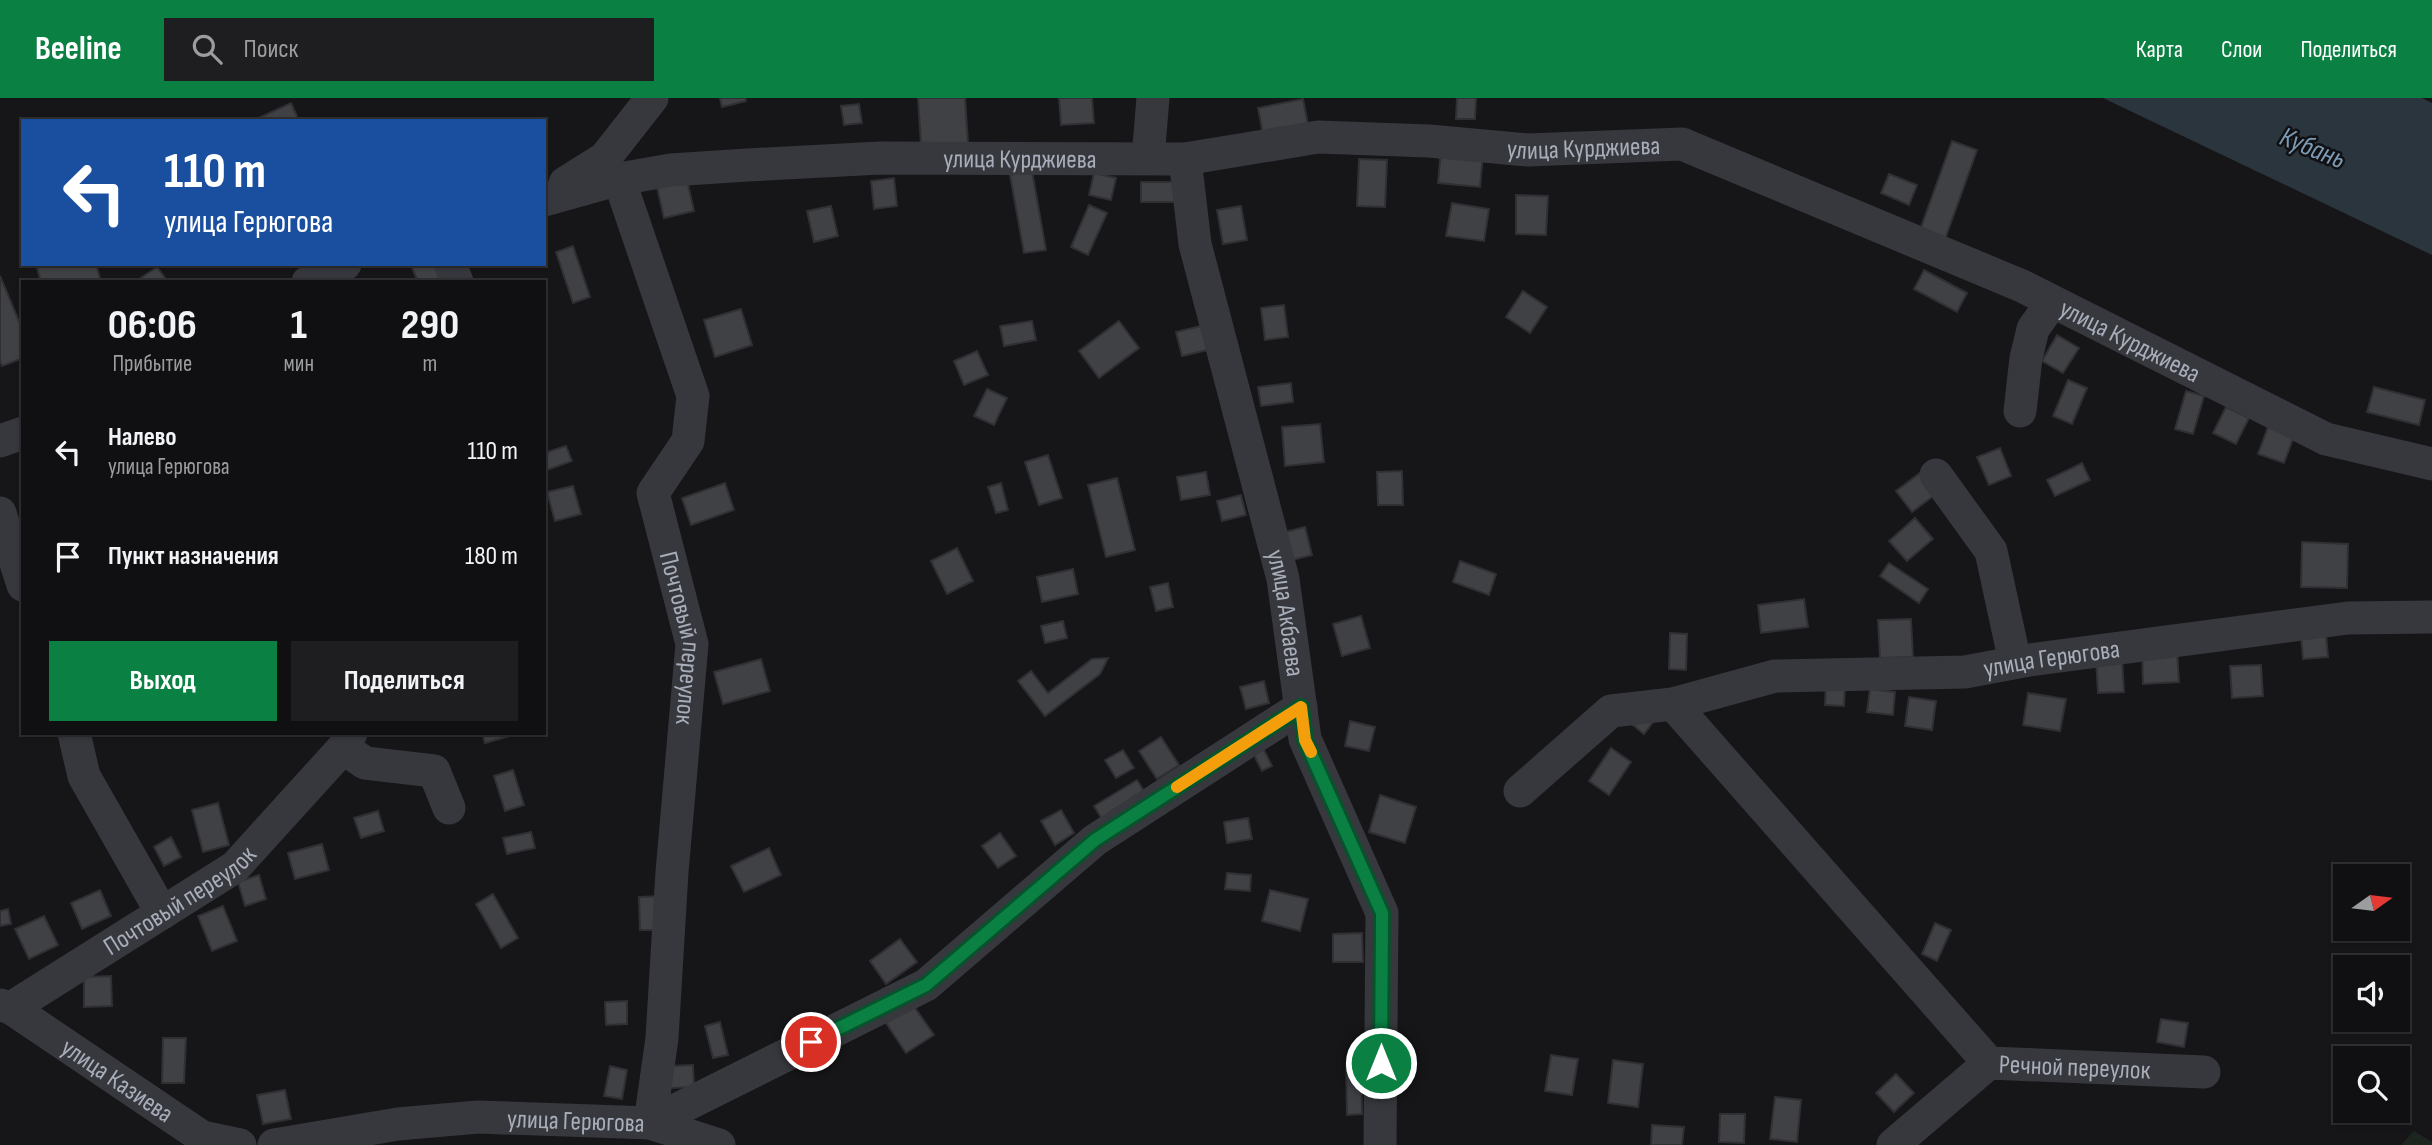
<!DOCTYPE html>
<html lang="ru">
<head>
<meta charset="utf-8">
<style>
  :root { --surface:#101012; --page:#1e1e20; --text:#f1f3f6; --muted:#9c9d9f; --line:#303032; --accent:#0b8043 }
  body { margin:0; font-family:"Sofia Sans Condensed",sans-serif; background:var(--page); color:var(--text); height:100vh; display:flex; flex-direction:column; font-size:26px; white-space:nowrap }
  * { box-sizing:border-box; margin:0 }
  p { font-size:23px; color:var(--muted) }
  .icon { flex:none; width:38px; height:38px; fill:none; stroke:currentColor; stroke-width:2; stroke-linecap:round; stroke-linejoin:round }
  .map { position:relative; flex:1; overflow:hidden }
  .details { position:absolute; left:21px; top:182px; width:525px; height:455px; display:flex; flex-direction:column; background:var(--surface); border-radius:0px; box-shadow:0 2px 5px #0004,0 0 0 2px var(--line) }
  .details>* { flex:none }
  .hud { position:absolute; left:21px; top:21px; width:525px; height:147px; border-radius:0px; box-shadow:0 2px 5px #0004,0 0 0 2px var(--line); background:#1a4fa0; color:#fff; overflow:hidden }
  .needle { width:46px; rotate:76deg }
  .fabs { position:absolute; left:2333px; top:766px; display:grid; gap:14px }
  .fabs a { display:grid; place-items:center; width:77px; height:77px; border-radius:0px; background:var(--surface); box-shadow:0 2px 5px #0004,0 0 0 2px var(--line); font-size:35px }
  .pin { position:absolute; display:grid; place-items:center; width:60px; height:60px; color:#fff; margin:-30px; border:4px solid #fff; border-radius:50%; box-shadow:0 2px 7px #0007 }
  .me { position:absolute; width:77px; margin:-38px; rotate:0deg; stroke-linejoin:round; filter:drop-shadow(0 0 5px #0008) }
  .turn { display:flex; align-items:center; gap:24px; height:147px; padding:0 28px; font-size:32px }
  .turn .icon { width:91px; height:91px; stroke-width:2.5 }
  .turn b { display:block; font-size:49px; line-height:60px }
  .eta { display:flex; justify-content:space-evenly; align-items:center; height:119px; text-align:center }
  .eta b { font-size:42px; font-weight:700; line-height:49px }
  .button { display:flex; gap:14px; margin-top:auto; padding:14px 28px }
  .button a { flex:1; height:80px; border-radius:0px; background:var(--accent); color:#fff; font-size:28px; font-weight:700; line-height:80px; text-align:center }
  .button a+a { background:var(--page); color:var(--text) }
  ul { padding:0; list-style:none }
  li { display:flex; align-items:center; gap:21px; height:105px; padding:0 28px }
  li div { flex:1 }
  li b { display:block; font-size:26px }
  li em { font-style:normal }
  header { display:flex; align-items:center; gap:42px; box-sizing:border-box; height:98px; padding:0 35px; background:var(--accent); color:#fff }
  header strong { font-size:33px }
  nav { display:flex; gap:38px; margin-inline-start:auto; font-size:24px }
  .search { width:490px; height:63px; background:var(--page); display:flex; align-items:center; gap:18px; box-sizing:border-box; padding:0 24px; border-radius:0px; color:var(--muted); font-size:26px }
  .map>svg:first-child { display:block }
  .green { fill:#1d261e }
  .water { fill:#2b353d }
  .building { fill:#404145; stroke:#303034; stroke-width:2 }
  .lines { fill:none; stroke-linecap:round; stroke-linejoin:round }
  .minor { stroke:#36383d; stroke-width:33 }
  .route-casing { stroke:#07532c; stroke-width:18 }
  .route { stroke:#0b8043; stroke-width:12 }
  .slow { stroke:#f59e0b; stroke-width:12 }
  .labels { text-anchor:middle; stroke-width:5; stroke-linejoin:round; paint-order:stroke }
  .street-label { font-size:26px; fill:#a7adb9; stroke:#111113 }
  .water-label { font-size:28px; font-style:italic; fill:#7c9bb6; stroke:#111113 }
</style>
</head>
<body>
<header>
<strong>Beeline</strong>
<div class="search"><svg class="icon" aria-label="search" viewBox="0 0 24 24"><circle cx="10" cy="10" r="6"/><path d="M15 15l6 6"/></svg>Поиск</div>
<nav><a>Карта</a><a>Слои</a><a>Поделиться</a></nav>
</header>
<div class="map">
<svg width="2432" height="1047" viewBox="0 0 2432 1047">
  <rect width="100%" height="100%" fill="#161618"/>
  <!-- green -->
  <polygon class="green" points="2414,1033 2432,1044 2432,1047 2401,1047"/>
  <!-- water -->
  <polygon class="water" points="2103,0 2422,0 2432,5 2432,157"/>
  <!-- building -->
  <g class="building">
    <polygon points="720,0 745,0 746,3 722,9"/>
    <polygon points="918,0 965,0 968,45 921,47"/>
    <polygon points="1059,0 1092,0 1094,25 1061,27"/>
    <polygon points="1457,0 1476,0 1475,21 1456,21"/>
    <polygon points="1303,1 1308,27 1263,36 1258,10"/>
    <polygon points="291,5 299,23 252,23"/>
    <polygon points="859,6 862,25 844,27 841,8"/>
    <polygon points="1952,43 1977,52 1944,144 1919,135"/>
    <polygon points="1441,52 1483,56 1480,89 1438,85"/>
    <polygon points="1359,61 1387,62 1385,109 1357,108"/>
    <polygon points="1032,73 1046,152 1024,155 1010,77"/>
    <polygon points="1094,75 1116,80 1111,102 1089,97"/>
    <polygon points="1889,76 1917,87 1909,107 1881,95"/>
    <polygon points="894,80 897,108 874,111 871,83"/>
    <polygon points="687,82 694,113 664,120 657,89"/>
    <rect x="1141" y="84" width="36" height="20"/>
    <polygon points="1516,97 1548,98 1546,137 1516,136"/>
    <polygon points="1452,105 1489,111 1484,143 1446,138"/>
    <polygon points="1089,107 1107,115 1088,157 1071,149"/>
    <polygon points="831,108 838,138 814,144 807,113"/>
    <polygon points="1241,108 1247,142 1223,146 1217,112"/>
    <polygon points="573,148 590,199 573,205 556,154"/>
    <polygon points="36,166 96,166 101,184 41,184"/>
    <polygon points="413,166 438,166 446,184 418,184 411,167"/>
    <polygon points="157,169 168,184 135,184"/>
    <polygon points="1924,172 1967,195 1957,214 1914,191"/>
    <polygon points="0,178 23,233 23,260 2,268 0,263"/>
    <polygon points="1523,193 1547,209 1530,235 1506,219"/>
    <polygon points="1284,207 1288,239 1265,242 1261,210"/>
    <polygon points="741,211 752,247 715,259 704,222"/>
    <polygon points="1032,223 1036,242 1004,248 1000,228"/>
    <polygon points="1119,223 1139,250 1099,280 1079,253"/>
    <polygon points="1205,227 1212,251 1182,258 1176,234"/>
    <polygon points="2057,237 2079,250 2063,275 2042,263"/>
    <polygon points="977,253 988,277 964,287 954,263"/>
    <polygon points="2068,282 2087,290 2072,326 2053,318"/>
    <polygon points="1291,285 1293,304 1261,308 1258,289"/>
    <polygon points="2374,289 2425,302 2419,327 2367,314"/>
    <polygon points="987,291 1007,300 994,327 974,318"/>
    <polygon points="2186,293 2204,298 2193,336 2175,331"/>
    <polygon points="2226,309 2249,320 2236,346 2213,335"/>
    <polygon points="1320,326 1324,364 1285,368 1282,329"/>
    <polygon points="2268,329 2294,338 2284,365 2258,356"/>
    <polygon points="566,348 572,363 544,373 544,355"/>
    <polygon points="2000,350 2011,378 1989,387 1977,359"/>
    <polygon points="1048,357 1062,400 1039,407 1025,364"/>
    <polygon points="2082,365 2090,382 2055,398 2047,382"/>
    <polygon points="1402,373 1403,407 1378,407 1377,374"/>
    <polygon points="1206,374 1210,397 1181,402 1177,379"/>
    <polygon points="1920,375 1936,396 1912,414 1896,393"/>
    <polygon points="1117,380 1135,452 1106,459 1088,387"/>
    <polygon points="725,385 734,412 691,427 682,400"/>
    <polygon points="1001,385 1008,412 996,415 988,389"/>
    <polygon points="573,388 581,416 555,423 547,394"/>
    <polygon points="1241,397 1246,417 1222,423 1217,403"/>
    <polygon points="1915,420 1933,441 1907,463 1889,443"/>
    <polygon points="1305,429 1312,457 1280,465 1273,437"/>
    <polygon points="2302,444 2348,446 2347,490 2301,489"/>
    <polygon points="957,450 973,483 947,496 931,463"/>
    <polygon points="1460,463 1496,476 1489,497 1453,484"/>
    <polygon points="1889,465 1928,491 1919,505 1880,478"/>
    <polygon points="1073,471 1078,496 1042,504 1037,479"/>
    <polygon points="1168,485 1173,509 1156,513 1150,489"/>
    <polygon points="1804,501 1808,529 1761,535 1758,507"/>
    <polygon points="1361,518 1370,550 1342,558 1333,526"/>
    <polygon points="1911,521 1913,559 1880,560 1878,522"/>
    <polygon points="1063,523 1067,540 1045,545 1041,528"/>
    <polygon points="1670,535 1687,536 1686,572 1669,571"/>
    <polygon points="2326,537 2328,559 2303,561 2301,538"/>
    <polygon points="2177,550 2179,584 2143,586 2142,551"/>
    <polygon points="1108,560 1100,576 1045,618 1018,583 1031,573 1048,595 1092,561"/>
    <polygon points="761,561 770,593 723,606 714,574"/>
    <polygon points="2122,561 2124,594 2098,595 2096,562"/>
    <polygon points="2261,567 2263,598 2232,600 2230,568"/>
    <polygon points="1264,583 1269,605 1246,611 1240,589"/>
    <polygon points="1826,587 1845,589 1844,608 1825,607"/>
    <polygon points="1870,591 1895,594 1893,617 1867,614"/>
    <polygon points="2028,595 2066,601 2060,633 2023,627"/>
    <polygon points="1909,599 1936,603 1932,632 1905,628"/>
    <polygon points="1350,623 1375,629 1369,653 1345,648"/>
    <polygon points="1654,623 1644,636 1629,624"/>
    <polygon points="482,635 513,635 513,637 485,645"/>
    <polygon points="1161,639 1179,667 1157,681 1139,653"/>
    <polygon points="1263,650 1272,668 1262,673 1253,655"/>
    <polygon points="1611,650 1631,664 1609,697 1589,683"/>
    <polygon points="1123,652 1134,670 1116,680 1105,662"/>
    <polygon points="513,672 524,707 505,713 494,678"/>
    <polygon points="1137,682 1145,695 1102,721 1094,708"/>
    <polygon points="1380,697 1416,709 1405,745 1369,734"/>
    <polygon points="218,705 229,747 203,754 192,712"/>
    <polygon points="1061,712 1074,735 1055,747 1041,723"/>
    <polygon points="378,713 384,733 361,740 354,720"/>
    <polygon points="1248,720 1252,741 1227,745 1224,724"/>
    <polygon points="531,734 535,750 507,756 503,740"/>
    <polygon points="1000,735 1016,758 998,770 982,748"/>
    <polygon points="171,739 181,759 164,768 154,749"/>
    <polygon points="322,746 329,772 295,781 288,755"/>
    <polygon points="769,750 781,777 744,794 731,768"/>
    <polygon points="1227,775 1251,777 1250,793 1225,791"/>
    <polygon points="259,777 266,801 245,808 238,784"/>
    <polygon points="100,792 111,818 82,831 71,805"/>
    <polygon points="1270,792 1308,801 1300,833 1262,823"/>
    <polygon points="493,796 518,840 501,850 476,806"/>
    <polygon points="661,798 662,832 640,832 639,799"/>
    <polygon points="223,808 237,843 212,853 198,818"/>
    <polygon points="8,811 11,826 0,828 0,813"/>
    <polygon points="44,818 58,847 29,861 15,831"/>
    <polygon points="1935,825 1951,832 1937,863 1922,856"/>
    <polygon points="1362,835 1363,864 1333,864 1333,836"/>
    <polygon points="900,841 917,864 886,886 870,863"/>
    <polygon points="111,878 112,908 84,909 84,879"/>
    <polygon points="627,903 627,926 606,927 605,904"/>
    <polygon points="913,907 934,937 906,955 886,925"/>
    <polygon points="2161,921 2188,925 2184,949 2157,944"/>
    <polygon points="720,924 728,957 713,960 705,928"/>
    <polygon points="163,940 186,940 184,985 162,985"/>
    <polygon points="1551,957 1578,961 1572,997 1545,993"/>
    <polygon points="1613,962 1643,966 1638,1009 1608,1005"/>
    <polygon points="693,967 694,989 670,990 669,968"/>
    <polygon points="1361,967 1362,1016 1347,1017 1346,968"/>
    <polygon points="610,968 627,972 622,1001 604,998"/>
    <polygon points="1896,976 1914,995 1894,1014 1876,995"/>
    <polygon points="285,992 291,1021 263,1026 257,997"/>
    <polygon points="1775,999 1801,1002 1797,1044 1770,1041"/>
    <polygon points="1720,1016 1745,1016 1744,1045 1719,1044"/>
    <polygon points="1652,1027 1684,1029 1682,1047 1651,1047"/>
  </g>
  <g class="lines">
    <!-- minor -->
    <g class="minor">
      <polyline points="1148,60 1153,0"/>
      <path id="s1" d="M1185 61 1195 146 1283 481 1305 641 1382 815 1380 1047"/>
      <path id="s2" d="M619 81 693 298 688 343 653 395 692 546 672 774 662 940 650 1025 719 1047"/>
      <polyline points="565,85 605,60 652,0"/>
      <path id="s3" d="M544 102 619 81 671 72 747 67 880 60 1185 61 1318 39 1429 43 1528 52 1682 46 2022 188 2326 341 2432 366"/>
      <polyline points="450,166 457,184"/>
      <polyline points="308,184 345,166"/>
      <polyline points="2020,313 2026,260 2033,231 2052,204"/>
      <polyline points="0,343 23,335"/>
      <polyline points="1936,377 1991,453 2015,564"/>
      <polyline points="0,415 23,487"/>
      <polyline points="1673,606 1989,965"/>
      <polyline points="74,635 84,678 162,815"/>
      <polyline points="343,650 365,665 434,673 449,710"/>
      <path id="s4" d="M1520 693 1611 613 1673 606 1775 578 1965 574 2029 562 2348 520 2432 519"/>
      <path id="s5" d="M0 907 11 910 202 1039 240 1047"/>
      <path id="s6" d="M11 910 235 769 343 650 351 635"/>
      <path id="s7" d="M274 1047 398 1026 478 1019 650 1025 926 887 1095 742 1301 609"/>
      <path id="s8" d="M1893 1047 1989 965 2204 974"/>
    </g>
  </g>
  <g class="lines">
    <defs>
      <polyline id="route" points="811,944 926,887 1095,742 1301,609 1305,642 1382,815 1381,965"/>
    </defs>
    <!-- route casing -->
    <use href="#route" class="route-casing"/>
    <!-- route -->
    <use href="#route" class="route"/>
    <!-- slow -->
    <polyline class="slow" points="1177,689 1301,609 1305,642 1311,654"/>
  </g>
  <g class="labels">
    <!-- street labels -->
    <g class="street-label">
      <text dy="9" stroke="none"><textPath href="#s3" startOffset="1046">улица Курджиева</textPath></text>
      <text dy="9" stroke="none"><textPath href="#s3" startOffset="480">улица Курджиева</textPath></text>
      <text dy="9" stroke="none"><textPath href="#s3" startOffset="1634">улица Курджиева</textPath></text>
      <text dy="9" stroke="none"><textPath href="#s1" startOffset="466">улица Акбаева</textPath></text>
      <text dy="9" stroke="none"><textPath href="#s2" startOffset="486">Почтовый переулок</textPath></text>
      <text dy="9" stroke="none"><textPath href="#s4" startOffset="567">улица Герюгова</textPath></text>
      <text dy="9" stroke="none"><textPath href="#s6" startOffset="200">Почтовый переулок</textPath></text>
      <text dy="9" stroke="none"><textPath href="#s8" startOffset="212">Речной переулок</textPath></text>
      <text dy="9" stroke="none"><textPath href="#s5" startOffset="140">улица Казиева</textPath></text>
      <text dy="9" stroke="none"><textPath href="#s7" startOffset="304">улица Герюгова</textPath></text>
    </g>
    <!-- water labels -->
    <g class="water-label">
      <text transform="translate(2313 49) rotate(22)" y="10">Кубань</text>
    </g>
  </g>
</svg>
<div class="fabs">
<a><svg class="needle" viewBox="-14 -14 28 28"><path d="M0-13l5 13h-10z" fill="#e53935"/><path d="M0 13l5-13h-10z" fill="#9c9d9f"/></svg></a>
<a><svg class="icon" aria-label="sound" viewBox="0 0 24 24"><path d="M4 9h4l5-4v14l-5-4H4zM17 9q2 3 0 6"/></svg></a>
<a><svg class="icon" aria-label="search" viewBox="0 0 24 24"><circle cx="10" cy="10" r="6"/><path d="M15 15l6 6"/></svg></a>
</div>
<div class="pin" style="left:811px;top:944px;background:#d93025"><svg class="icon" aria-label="arrive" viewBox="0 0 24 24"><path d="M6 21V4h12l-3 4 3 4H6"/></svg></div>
<svg class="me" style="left:1381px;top:965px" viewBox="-20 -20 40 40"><circle r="17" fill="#0b8043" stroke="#fff" stroke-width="3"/><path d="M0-11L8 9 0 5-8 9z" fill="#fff"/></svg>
<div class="hud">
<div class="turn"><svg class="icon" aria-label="left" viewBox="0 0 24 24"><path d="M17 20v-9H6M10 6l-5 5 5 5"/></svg><div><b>110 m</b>улица Герюгова</div></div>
</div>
<section class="details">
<div class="eta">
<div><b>06:06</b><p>Прибытие</p></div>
<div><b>1</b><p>мин</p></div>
<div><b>290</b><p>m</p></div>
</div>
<ul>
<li><svg class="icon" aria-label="left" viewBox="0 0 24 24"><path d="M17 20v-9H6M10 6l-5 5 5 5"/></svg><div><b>Налево</b><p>улица Герюгова</p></div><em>110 m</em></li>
<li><svg class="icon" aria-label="arrive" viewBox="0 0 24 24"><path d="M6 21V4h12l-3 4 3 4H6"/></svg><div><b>Пункт назначения</b></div><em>180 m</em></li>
</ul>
<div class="button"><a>Выход</a><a>Поделиться</a></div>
</section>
</div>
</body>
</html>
